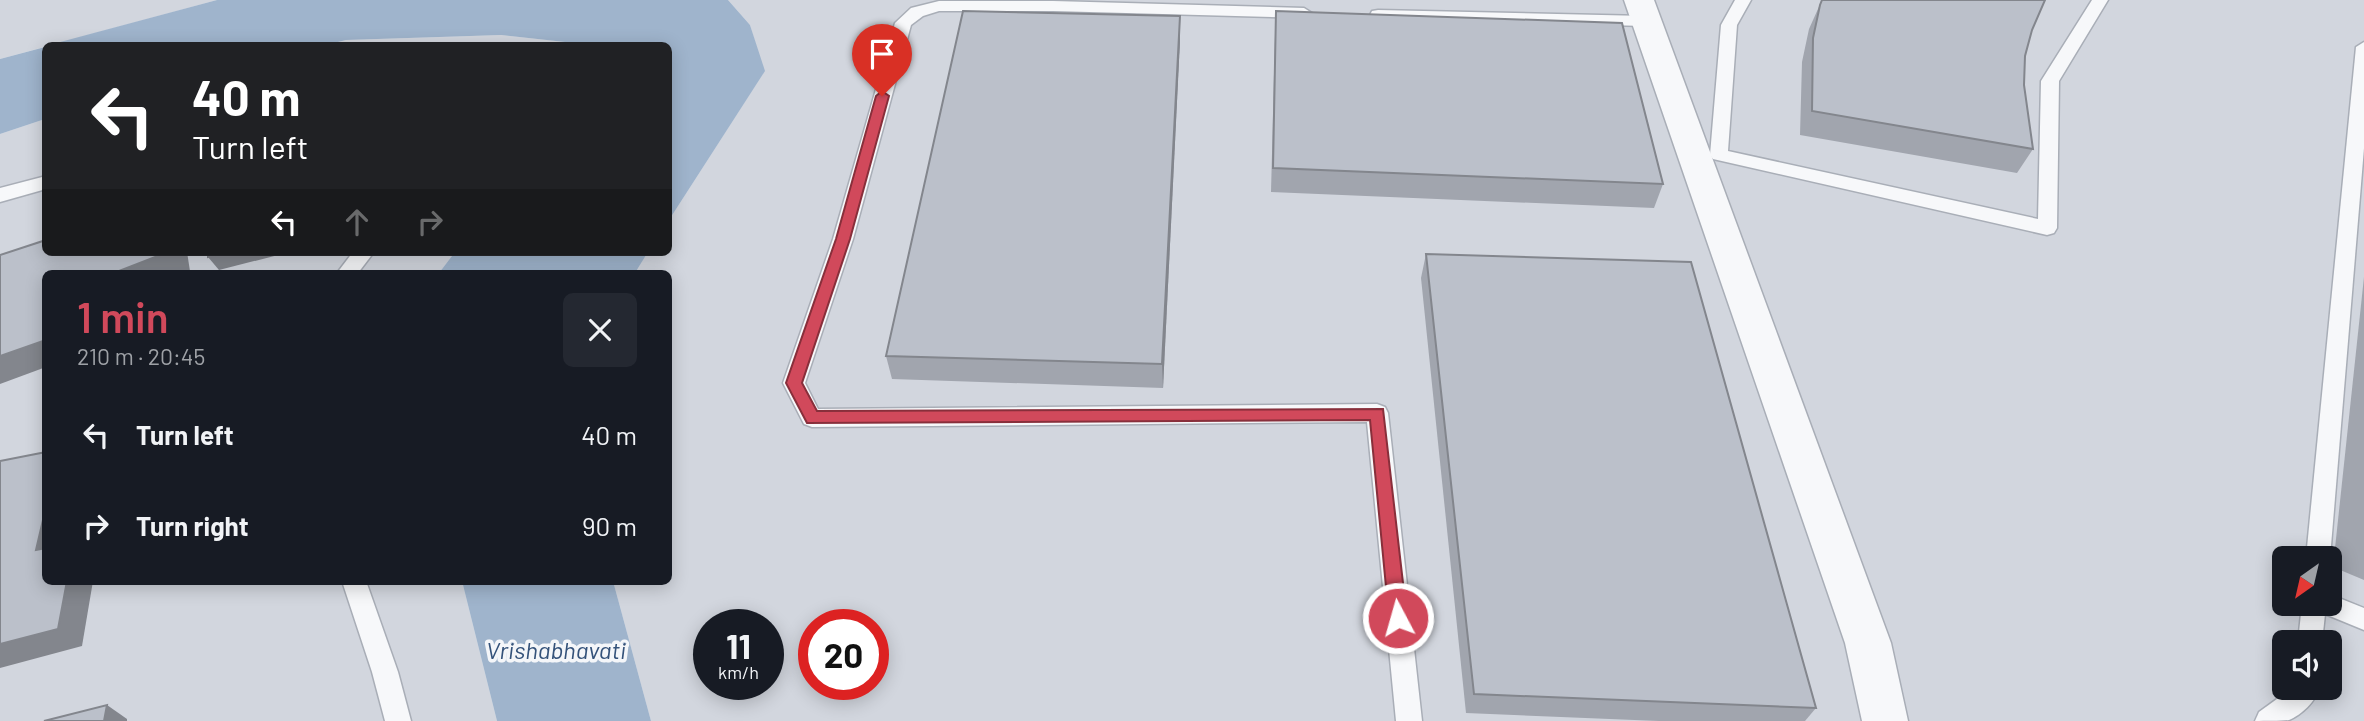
<!DOCTYPE html>
<html lang="en">
<head>
<meta charset="utf-8">
<style>
  :root { --surface:#171b24; --page:#242831; --text:#f1f3f6; --muted:#9ea1a6; --accent:#d1495b }
  body { margin:0; font-family:Barlow,sans-serif; background:var(--page); color:var(--text); height:100vh; display:flex; flex-direction:column; font-size:26px; white-space:nowrap }
  * { box-sizing:border-box; margin:0 }
  p { font-size:23px; color:var(--muted) }
  .icon { flex:none; width:38px; height:38px; fill:none; stroke:currentColor; stroke-width:2; stroke-linecap:round; stroke-linejoin:round }
  .map { position:relative; flex:1; overflow:hidden }
  .side { position:absolute; left:42px; top:270px; width:630px; height:315px; display:flex; flex-direction:column; background:var(--surface); border-radius:10px; box-shadow:0 4px 18px #0003 }
  .side>* { flex:none }
  .guide { position:absolute; left:42px; top:42px; width:630px; height:214px; border-radius:10px; box-shadow:0 4px 18px #0003; background:#202124; color:#fff; overflow:hidden }
  .needle { width:46px; rotate:214deg }
  .fabs { position:absolute; left:2272px; top:546px; display:grid; gap:14px }
  .fabs a { display:grid; place-items:center; width:70px; height:70px; border-radius:10px; background:var(--surface); box-shadow:0 4px 18px #0003; font-size:35px }
  .speed { position:absolute; left:693px; top:609px; display:flex; gap:14px; font-size:35px; font-weight:700; text-align:center }
  .speed>* { display:grid; place-content:center; width:91px; height:91px; border-radius:50%; background:var(--surface); box-shadow:0 4px 18px #0003; line-height:1 }
  .speed small { font-size:18px; font-weight:400 }
  .speed .limit { border:10px solid #d22; background:#fff; color:#111 }
  .pin { position:absolute; display:grid; place-items:center; width:60px; height:60px; color:#fff; margin:-72px -30px; border-radius:50% 50% 50% 0; rotate:-45deg; box-shadow:0 0 7px #0007 }
  .pin .icon { rotate:45deg }
  .me { position:absolute; width:77px; margin:-38px; rotate:354deg; stroke-linejoin:round; filter:drop-shadow(0 0 5px #0008) }
  .turn { display:flex; align-items:center; gap:24px; height:147px; padding:0 35px; font-size:32px }
  .turn .icon { width:91px; height:91px; stroke-width:2.5 }
  .turn b { display:block; font-size:49px; line-height:60px }
  .lanes { display:flex; align-items:center; height:66px; padding:0 35px; background:#0003; justify-content:center; gap:35px; direction:ltr }
  .lanes .off { opacity:.35 }
  .round { display:grid; place-items:center; flex:none; width:74px; height:74px; border-radius:10px; background:var(--page) }
  .headline { display:flex; align-items:center; justify-content:space-between; height:119px; padding:0 35px }
  h1 { font-size:42px; font-weight:600; line-height:52px; color:var(--accent) }
  ul { padding:0; list-style:none }
  li { display:flex; align-items:center; gap:21px; height:91px; padding:0 35px }
  li div { flex:1 }
  li b { display:block; font-size:26px }
  li em { font-style:normal }
  .map>svg:first-child { display:block }
  .built { fill:#d2d6de; fill-rule:evenodd }
  .water { fill:#9fb4cc }
  .lines { fill:none; stroke-linecap:round; stroke-linejoin:round }
  .service-casing { stroke:#a9aeb7; stroke-width:3 }
  .tertiary-casing { stroke:#a9aeb7; stroke-width:3 }
  .service { fill:#f7f8fa; fill-rule:evenodd }
  .tertiary { fill:#f7f8fa; fill-rule:evenodd }
  .wall { fill:#a1a5ae }
  .shaded-wall { fill:#83868d }
  .building { fill:#bbc0ca; stroke:#83868d; stroke-width:2 }
  .route { fill:#d1495b; stroke:#882f3b; stroke-width:2 }
  .labels { text-anchor:middle; stroke-width:7; stroke-linejoin:round; paint-order:stroke }
  .water-label { font-size:24px; font-style:italic; fill:#34527a; stroke:#f4f6f9 }
</style>
</head>
<body>
<div class="map">
<svg width="2364" height="721" viewBox="0 0 2364 721">
  <rect width="100%" height="100%" fill="#e4e7ec"/>
  <!-- built -->
  <g class="built">
    <polygon points="0,0 217,0 0,59"/>
    <path d="M728 0H2364V721H651L613 581H668V273H635L648 252H668L669 220 764 72 750 25ZM2284 558H2329V604H2284ZM709 625H768V684H709ZM814 625H873V684H814ZM2284 642H2329V688H2284Z"/>
    <polygon points="501,35 575,43 576,45 322,46 346,40"/>
    <polygon points="45,119 46,252 455,252 439,273 46,273 46,581 462,581 497,721 0,721 0,134"/>
  </g>
  <!-- water -->
  <g class="water">
    <polygon points="217,0 728,0 750,25 765,71 669,220 668,46 576,45 574,43 501,35 346,40 322,46 49,45"/>
    <polygon points="45,47 45,119 0,134 0,59"/>
    <polygon points="455,252 648,252 635,273 439,273"/>
    <polygon points="462,581 613,581 651,721 497,721"/>
  </g>
  <g class="lines">
    <defs>
      <g id="service">
        <polygon points="1735,0 1751,0 1737,25 1728,151 2038,219 2041,81 2092,0 2108,0 2059,81 2057,228 2054,233 2047,235 1713,159 1710,155 1721,25"/>
        <polygon points="939,1 1053,1 1304,8 1312,13 1304,18 1053,11 939,11 923,16 911,25 853,239 805,383 818,409 1377,404 1385,407 1388,413 1422,721 1396,721 1367,422 812,427 804,424 783,383 833,239 895,23 911,8"/>
        <polygon points="1378,10 1646,16 1654,21 1646,26 1372,19 1370,15 1372,11"/>
        <polygon points="2364,42 2364,148 2330,558 2306,558 2356,47"/>
        <polygon points="46,176 46,189 0,202 0,188"/>
        <polygon points="353,252 374,252 358,273 337,273"/>
        <polygon points="342,581 366,581 398,672 411,721 385,721 372,672"/>
        <polygon points="2329,594 2364,608 2364,630 2325,614 2322,642 2298,642 2302,604 2329,604"/>
        <path d="M2292 688H2318C2317 701 2301 715 2289 720 2281 721 2265 721 2255 721L2259 712Z"/>
      </g>
      <polygon id="tertiary" points="1624,0 1654,0 1891,643 1908,721 1862,721 1845,643"/>
    </defs>
    <!-- service casing -->
    <use href="#service" class="service-casing"/>
    <!-- tertiary casing -->
    <use href="#tertiary" class="tertiary-casing"/>
    <!-- service -->
    <use href="#service" class="service"/>
    <!-- tertiary -->
    <use href="#tertiary" class="tertiary"/>
  </g>
  <!-- wall -->
  <g class="wall">
    <polygon points="1822,0 2045,0 2032,30 2025,56 2024,85 2033,149 2017,173 1800,135 1802,62 1809,29"/>
    <polygon points="1276,11 1663,184 1654,208 1271,192 1275,35"/>
    <polygon points="1180,16 1180,40 1163,388 892,379 886,356"/>
    <polygon points="1426,254 1816,708 1805,721 1659,721 1466,713 1421,278"/>
    <polygon points="2364,277 2364,580 2333,567"/>
  </g>
  <!-- shaded-wall -->
  <g class="shaded-wall">
    <polygon points="1180,16 1180,40 1163,388 1162,364"/>
    <polygon points="168,252 187,252 190,271 184,273 114,273"/>
    <polygon points="228,252 290,252 219,270 208,257"/>
    <polygon points="46,340 46,367 0,384 0,356"/>
    <polygon points="46,507 46,557 36,550"/>
    <polygon points="67,581 93,581 82,646 0,668 0,644"/>
    <polygon points="107,705 127,719 127,721 104,721"/>
  </g>
  <!-- building -->
  <g class="building">
    <polygon points="1822,0 2045,0 2032,30 2025,56 2024,85 2033,149 1812,111 1813,38 1820,5"/>
    <polygon points="963,11 1180,16 1162,364 886,356"/>
    <polygon points="1276,11 1622,23 1663,184 1273,168"/>
    <polygon points="46,240 46,252 168,252 114,273 46,273 46,340 0,356 0,255"/>
    <polygon points="208,252 228,252 208,257"/>
    <polygon points="1426,254 1691,262 1816,708 1474,694"/>
    <polygon points="46,452 46,507 36,550 46,548 46,581 67,581 58,629 0,644 0,461"/>
    <polygon points="107,705 104,721 44,721"/>
  </g>
  <!-- route -->
  <polygon class="route" points="882,91 889,96 850,239 802,383 817,411 1383,409 1407,618 1405,624 1398,627 1392,624 1389,618 1370,420 807,423 786,383 836,239 876,96"/>
  <g class="labels">
    <!-- water labels -->
    <g class="water-label">
      <text x="556" y="659">Vrishabhavati</text>
    </g>
  </g>
</svg>
<div class="fabs">
<a><svg class="needle" viewBox="-14 -14 28 28"><path d="M0-13l5 13h-10z" fill="#e53935"/><path d="M0 13l5-13h-10z" fill="#9ea1a6"/></svg></a>
<a><svg class="icon" aria-label="sound" viewBox="0 0 24 24"><path d="M4 9h4l5-4v14l-5-4H4zM17 9q2 3 0 6"/></svg></a>
</div>
<div class="speed"><div>11<small>km/h</small></div><div class="limit">20</div></div>
<div class="pin" style="left:882px;top:96px;background:#d93025"><svg class="icon" aria-label="arrive" viewBox="0 0 24 24"><path d="M6 21V4h12l-3 4 3 4H6"/></svg></div>
<svg class="me" style="left:1398px;top:618px" viewBox="-20 -20 40 40"><circle r="17" fill="#d1495b" stroke="#fff" stroke-width="3"/><path d="M0-11L8 9 0 5-8 9z" fill="#fff"/></svg>
<div class="guide">
<div class="turn"><svg class="icon" aria-label="left" viewBox="0 0 24 24"><path d="M17 20v-9H6M10 6l-5 5 5 5"/></svg><div><b>40 m</b>Turn left</div></div>
<div class="lanes"><svg class="icon" aria-label="left" viewBox="0 0 24 24"><path d="M17 20v-9H6M10 6l-5 5 5 5"/></svg><svg class="icon off" aria-label="ahead" viewBox="0 0 24 24"><path d="M12 20V5M6 11l6-6 6 6"/></svg><svg class="icon off" aria-label="right" viewBox="0 0 24 24"><path d="M7 20v-9h11M14 6l5 5-5 5"/></svg></div>
</div>
<section class="side">
<div class="headline"><div><h1>1 min</h1><p>210 m · 20:45</p></div><a class="round"><svg class="icon" aria-label="close" viewBox="0 0 24 24"><path d="M6 6l12 12M18 6L6 18"/></svg></a></div>
<ul>
<li><svg class="icon" aria-label="left" viewBox="0 0 24 24"><path d="M17 20v-9H6M10 6l-5 5 5 5"/></svg><div><b>Turn left</b></div><em>40 m</em></li>
<li><svg class="icon" aria-label="right" viewBox="0 0 24 24"><path d="M7 20v-9h11M14 6l5 5-5 5"/></svg><div><b>Turn right</b></div><em>90 m</em></li>
</ul>
</section>
</div>
</body>
</html>
